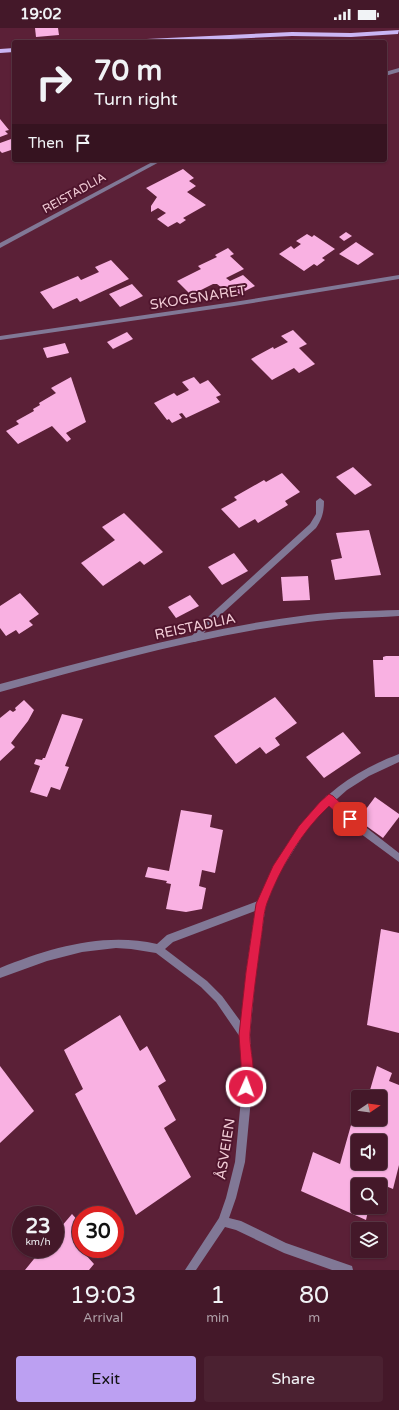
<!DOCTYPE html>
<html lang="en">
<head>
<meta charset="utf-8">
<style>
  :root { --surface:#441829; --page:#4b2131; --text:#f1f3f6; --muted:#afa0a8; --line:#5c3746; --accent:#bca0f2 }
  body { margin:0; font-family:"Varela Round",sans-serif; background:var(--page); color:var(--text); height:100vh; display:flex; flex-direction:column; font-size:15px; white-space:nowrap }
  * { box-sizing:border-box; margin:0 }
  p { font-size:13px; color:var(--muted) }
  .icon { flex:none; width:22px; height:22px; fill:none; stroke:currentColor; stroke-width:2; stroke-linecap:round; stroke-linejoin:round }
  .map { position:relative; height:1242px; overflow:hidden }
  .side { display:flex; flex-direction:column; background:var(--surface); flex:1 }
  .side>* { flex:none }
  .guide { position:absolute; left:12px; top:12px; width:375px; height:122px; border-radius:4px; box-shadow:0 1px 3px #0004,0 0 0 1px var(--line); background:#441829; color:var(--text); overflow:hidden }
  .needle { width:26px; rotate:77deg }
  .buttons { position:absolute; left:351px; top:1062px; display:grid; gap:8px }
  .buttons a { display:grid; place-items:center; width:36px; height:36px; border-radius:4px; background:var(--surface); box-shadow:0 1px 3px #0004,0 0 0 1px var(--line); font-size:20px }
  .speed { position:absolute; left:12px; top:1178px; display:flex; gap:8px; font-size:20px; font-weight:700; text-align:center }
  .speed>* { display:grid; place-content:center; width:52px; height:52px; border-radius:50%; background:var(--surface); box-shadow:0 1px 3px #0004,0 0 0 1px var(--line); line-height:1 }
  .speed small { font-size:10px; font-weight:400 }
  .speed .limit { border:6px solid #d22; background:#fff; color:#111 }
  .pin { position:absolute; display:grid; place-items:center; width:34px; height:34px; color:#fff; margin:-17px; border-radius:8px; box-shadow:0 2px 6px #0006 }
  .me { position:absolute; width:44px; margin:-22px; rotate:2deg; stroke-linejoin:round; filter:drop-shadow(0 0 3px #0008) }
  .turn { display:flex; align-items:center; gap:14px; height:84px; padding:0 16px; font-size:18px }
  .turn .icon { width:52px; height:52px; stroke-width:2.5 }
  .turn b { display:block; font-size:28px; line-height:34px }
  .then { display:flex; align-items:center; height:38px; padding:0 16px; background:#0003; gap:8px; font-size:15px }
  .eta { display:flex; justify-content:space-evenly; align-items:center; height:68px; text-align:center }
  .eta b { font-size:24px; font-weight:600; line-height:28px }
  .primary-button { display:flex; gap:8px; margin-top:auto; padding:8px 16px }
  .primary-button a { flex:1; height:46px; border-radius:4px; background:var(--accent); color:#111; font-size:16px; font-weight:600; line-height:46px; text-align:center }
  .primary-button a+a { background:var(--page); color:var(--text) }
  .status { display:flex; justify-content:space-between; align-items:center; height:28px; padding:0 20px; background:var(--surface); direction:ltr }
  .status svg { height:11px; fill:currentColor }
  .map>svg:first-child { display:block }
  .building { fill:#f9b1e2; fill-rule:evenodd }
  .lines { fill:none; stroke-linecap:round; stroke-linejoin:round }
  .service { fill:#817896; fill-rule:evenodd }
  .minor { fill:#817896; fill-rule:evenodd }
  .primary { fill:#cab5f4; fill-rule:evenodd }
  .route { fill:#e11d48; stroke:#92132f }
  .labels { text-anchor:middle; stroke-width:4; stroke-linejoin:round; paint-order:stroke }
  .far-street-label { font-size:12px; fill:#f2ccd6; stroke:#4f152d }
  .street-label { font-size:14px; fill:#f2ccd6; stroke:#4f152d }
</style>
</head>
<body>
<div class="status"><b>19:02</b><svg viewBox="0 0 49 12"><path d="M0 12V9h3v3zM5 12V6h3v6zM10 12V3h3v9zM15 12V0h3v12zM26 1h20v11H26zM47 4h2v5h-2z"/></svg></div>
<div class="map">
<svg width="399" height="1242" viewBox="0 0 399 1242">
  <rect width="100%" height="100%" fill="#5b2037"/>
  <!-- building -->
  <g class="building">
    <polygon points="35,0 58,0 59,7 36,9"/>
    <polygon points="0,91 9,102 5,103 8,106 0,109"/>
    <polygon points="14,110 14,121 2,125 0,123 0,115"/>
    <polygon points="183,141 194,150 189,153 196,158 187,164 206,177 183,190 186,192 180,196 177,194 168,199 157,191 166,185 158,180 151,184 151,178 157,169 146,160"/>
    <polygon points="346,204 352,208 344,213 339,209"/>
    <polygon points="307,206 312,209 314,207 335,221 322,230 325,232 317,238 314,236 304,243 279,226 291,218 294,221 301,216 296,213"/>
    <polygon points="356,214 374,226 358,237 339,226"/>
    <polygon points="228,220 234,226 230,228 244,241 226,250 230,253 243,247 255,258 233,269 217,256 213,256 191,267 177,253 201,241 198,238 217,229 215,227"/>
    <polygon points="111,232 129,251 80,274 77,270 53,281 40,264 78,248 81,252 99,244 95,239"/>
    <polygon points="132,256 143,268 120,279 109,266"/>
    <polygon points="293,302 307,316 299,320 315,336 299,345 294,340 272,352 251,331 273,319 274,321 288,314 281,308"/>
    <polygon points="127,304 133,311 113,321 107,314"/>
    <polygon points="65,315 69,325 47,330 43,320"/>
    <polygon points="71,349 86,394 66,405 71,411 67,414 52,398 18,416 6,403 19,396 16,393 34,383 33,381 40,377 39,375 56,365 51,360"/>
    <polygon points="194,349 200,356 208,352 221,367 216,369 220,374 186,390 182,385 179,386 182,390 172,395 169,391 167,392 154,375 174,365 177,368 189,362 182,354"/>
    <polygon points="353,439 372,457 355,467 336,449"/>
    <polygon points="282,445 300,464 285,473 288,477 258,495 255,491 239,500 221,481 237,472 234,469 264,452 266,454"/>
    <polygon points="124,485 163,524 144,537 140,533 103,558 81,535 115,512 102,499"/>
    <polygon points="369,502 381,547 335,552 331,532 342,530 336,505"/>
    <polygon points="234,525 248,543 222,557 208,539"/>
    <polygon points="308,548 310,572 283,573 281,549"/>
    <polygon points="20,565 39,586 29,593 33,597 19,606 16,602 6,608 0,600 0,578"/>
    <polygon points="190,567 199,578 176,590 168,579"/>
    <polygon points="386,628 399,628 399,669 375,669 373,632 383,632 383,629"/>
    <polygon points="275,669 297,695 275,710 280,717 266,726 260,719 236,736 214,708"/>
    <polygon points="24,672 34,682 28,693 11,715 15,719 0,733 0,690 10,682 13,684 16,682 15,680"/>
    <polygon points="62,686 83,691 65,738 69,739 60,762 51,759 47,769 30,764 40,738 34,736 36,731 42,732 43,730 45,730"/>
    <polygon points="343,704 361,725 324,750 306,729"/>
    <polygon points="375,769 399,786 399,789 383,810 358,792"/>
    <polygon points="181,782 212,787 210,799 223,802 215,845 202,842 199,858 206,860 202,881 186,884 166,881 171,856 166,855 167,853 145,849 148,839 169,843"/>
    <polygon points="381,901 399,905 399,1005 367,997"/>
    <polygon points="120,987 140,1023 147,1018 166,1053 158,1058 176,1092 164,1100 191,1149 136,1187 75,1066 83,1061 64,1022"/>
    <polygon points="0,1038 34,1083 0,1115"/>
    <path d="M377 1038 392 1045 389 1053 399 1057V1137L393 1161 376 1154 375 1157H358V1179H369L366 1192 301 1163 313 1124 340 1136 353 1090 361 1093 362 1091H380V1069H368ZM358 1113H380V1135H358Z"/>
    <polygon points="72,1186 81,1196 81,1221 89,1221 85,1226 94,1236 89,1242 25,1242 42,1221 55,1221 55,1206"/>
  </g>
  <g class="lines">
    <!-- service -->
    <g class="service">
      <path d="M320 470 324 473C324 484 322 491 316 500L214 593 197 613 194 614 191 613 190 611 191 609 208 589 310 496 316 486V473Z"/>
      <polygon points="329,767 332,768 363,797 399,825 399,834 357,803 326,774 325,771 326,768"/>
    </g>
    <!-- minor -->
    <g class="minor">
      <polygon points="399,40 399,44 385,48 385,44"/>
      <polygon points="156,132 163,132 0,220 0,215"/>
      <polygon points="399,247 399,251 234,278 0,312 0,308 234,274"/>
      <path d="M399 582V588C369 590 338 590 308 594 204 607 101 636 0 664V656C101 629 204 600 308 587 338 583 369 583 399 582Z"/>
      <path d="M399 726V734L369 748 347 762 320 786 305 804 280 844 266 876 256 944 250 1007 252 1035 251 1071 245 1134 236 1170 229 1190 241 1193 286 1215 352 1238 353 1242H332L284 1225 236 1202 225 1199 196 1242H185L219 1190 226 1170 235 1134 241 1071 242 1035 240 1009 216 974 201 959 156 925 131 921 116 920 82 924 47 933 0 950V940C50 920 103 904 157 916L167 907 258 873C291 801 322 755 399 726ZM255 883 246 944 241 994 222 968 207 953 165 921 173 914Z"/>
    </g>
    <!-- primary -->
    <g class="primary">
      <polygon points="399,2 398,6 351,9 292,8 167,14 123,14 126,12 292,4 351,5"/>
      <polygon points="14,20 14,24 0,25 0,21"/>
    </g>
  </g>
  <!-- route -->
  <path class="route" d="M329 766 333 768 353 787 355 791 353 794 350 795 346 794 329 778C302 803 280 840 267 875 263 886 263 900 261 911 257 942 252 974 250 1005 249 1023 258 1045 250 1063L246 1064 242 1063 241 1059V1035L239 1007 246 944 256 876 273 838 299 798 320 774Z"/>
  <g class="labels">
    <!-- far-street labels -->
    <g class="far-street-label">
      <text transform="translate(74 165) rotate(-29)" y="4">REISTADLIA</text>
    </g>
    <!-- street labels -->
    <g class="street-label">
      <text transform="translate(198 269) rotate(-9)" y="5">SKOGSNARET</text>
      <text transform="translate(195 598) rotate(-12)" y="5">REISTADLIA</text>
      <text transform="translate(225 1121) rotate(-81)" y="5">ÅSVEIEN</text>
    </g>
  </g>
</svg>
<div class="buttons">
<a><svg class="needle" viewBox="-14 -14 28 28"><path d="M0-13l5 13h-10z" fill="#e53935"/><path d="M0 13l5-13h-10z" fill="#afa0a8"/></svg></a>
<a><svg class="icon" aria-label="sound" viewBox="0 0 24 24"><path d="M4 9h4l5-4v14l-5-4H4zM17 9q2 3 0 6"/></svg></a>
<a><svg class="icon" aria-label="search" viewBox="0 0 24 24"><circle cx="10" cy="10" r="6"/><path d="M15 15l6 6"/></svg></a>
<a><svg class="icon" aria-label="layers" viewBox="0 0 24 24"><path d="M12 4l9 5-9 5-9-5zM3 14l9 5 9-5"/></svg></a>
</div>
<div class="speed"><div>23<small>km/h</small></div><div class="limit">30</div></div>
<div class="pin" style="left:350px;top:791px;background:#d93025"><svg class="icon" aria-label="arrive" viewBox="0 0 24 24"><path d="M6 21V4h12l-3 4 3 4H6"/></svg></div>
<svg class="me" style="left:246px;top:1059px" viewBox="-20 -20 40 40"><circle r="17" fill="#e11d48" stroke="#fff" stroke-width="3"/><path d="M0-11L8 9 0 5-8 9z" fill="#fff"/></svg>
<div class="guide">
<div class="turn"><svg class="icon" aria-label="right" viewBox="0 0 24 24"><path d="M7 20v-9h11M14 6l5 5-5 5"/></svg><div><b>70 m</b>Turn right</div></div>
<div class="then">Then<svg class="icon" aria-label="arrive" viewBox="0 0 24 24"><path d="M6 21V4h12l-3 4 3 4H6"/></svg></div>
</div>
</div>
<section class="side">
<div class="eta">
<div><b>19:03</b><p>Arrival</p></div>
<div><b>1</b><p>min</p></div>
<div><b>80</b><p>m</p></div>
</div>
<div class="primary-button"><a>Exit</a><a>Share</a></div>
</section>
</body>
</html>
